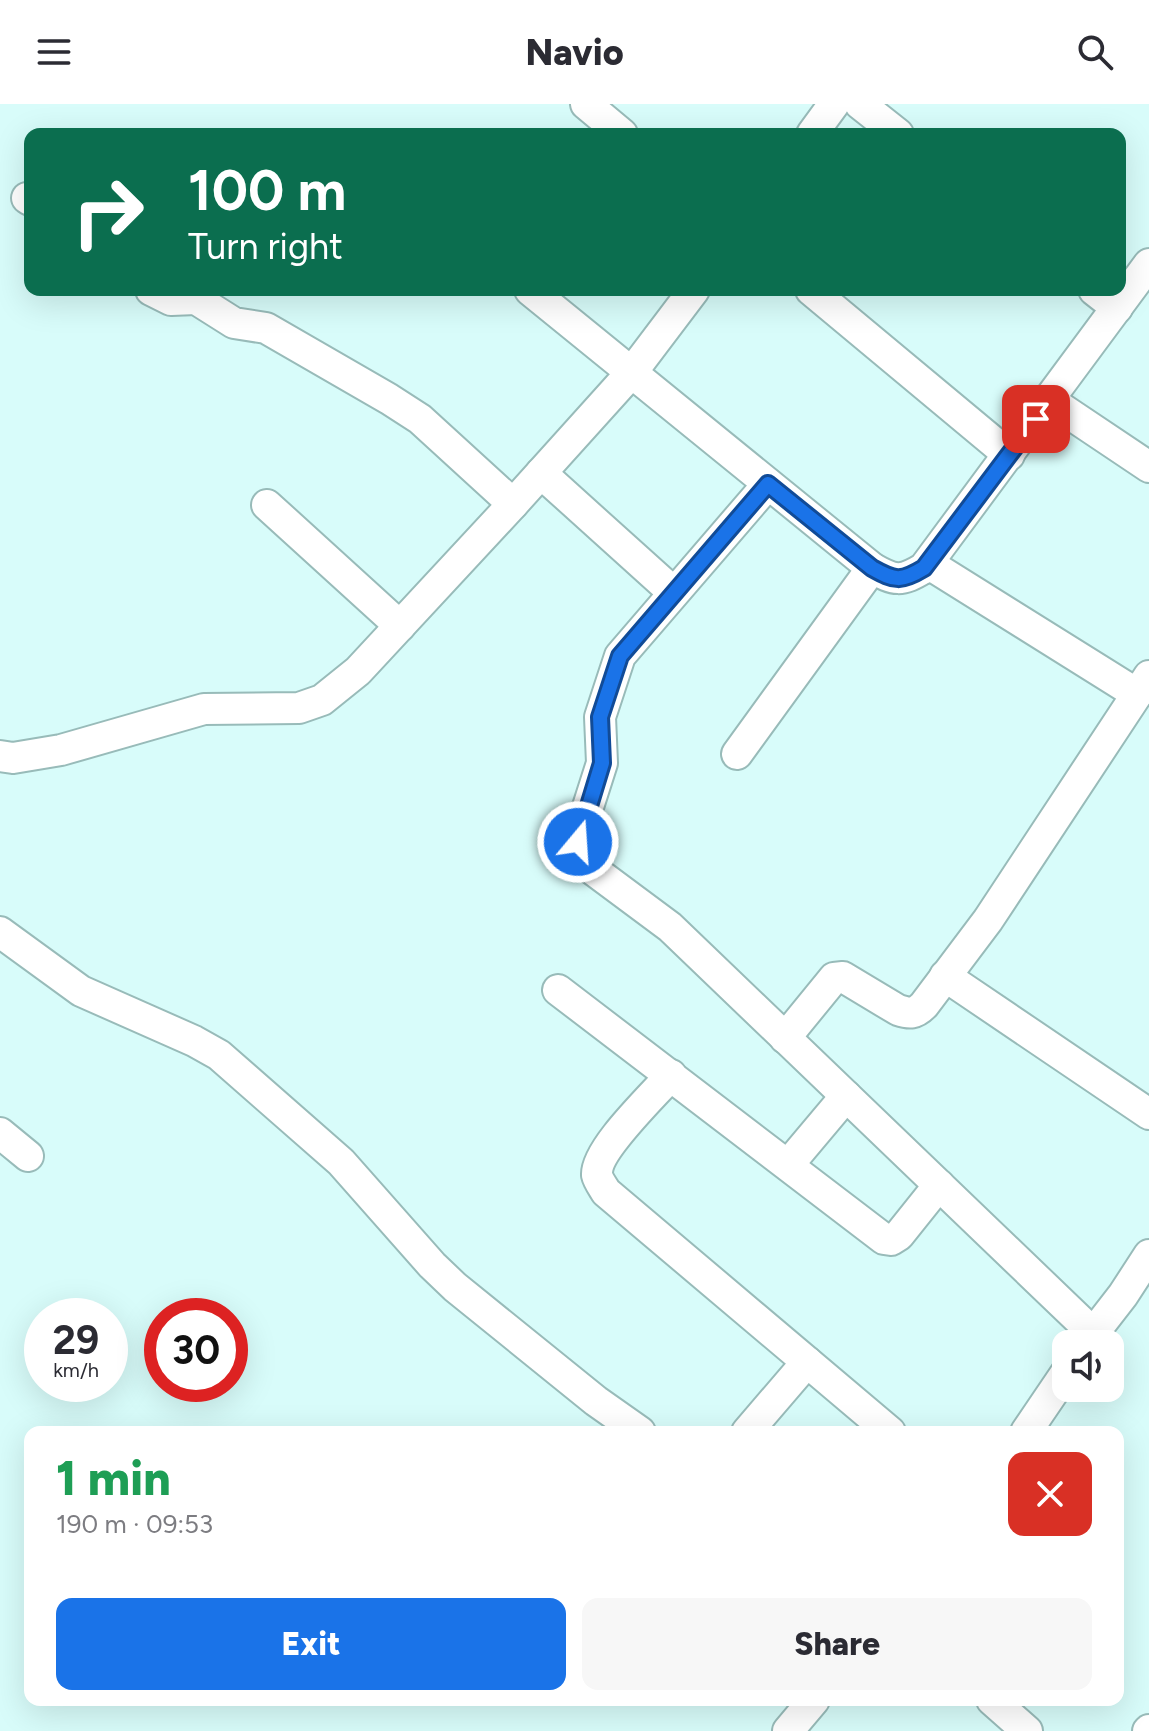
<!DOCTYPE html>
<html lang="en">
<head>
<meta charset="utf-8">
<style>
  :root { --surface:#fff; --page:#f7f7f7; --text:#2b2b33; --muted:#7c7c81; --accent:#1a73e8 }
  body { margin:0; font-family:Figtree,sans-serif; background:var(--page); color:var(--text); height:100vh; display:flex; flex-direction:column; font-size:30px; white-space:nowrap }
  * { box-sizing:border-box; margin:0 }
  p { font-size:26px; color:var(--muted) }
  .icon { flex:none; width:44px; height:44px; fill:none; stroke:currentColor; stroke-width:2; stroke-linecap:round; stroke-linejoin:round }
  .map { position:relative; flex:1; overflow:hidden }
  .side { position:absolute; left:24px; top:1322px; width:1100px; height:280px; display:flex; flex-direction:column; background:var(--surface); border-radius:16px; box-shadow:0 8px 32px #0002 }
  .side>* { flex:none }
  .banner { position:absolute; left:24px; top:24px; width:1102px; height:168px; border-radius:16px; box-shadow:0 8px 32px #0002; background:#0b6e4f; color:#fff; overflow:hidden }
  .buttons { position:absolute; left:1052px; top:1226px; display:grid; gap:16px }
  .buttons a { display:grid; place-items:center; width:72px; height:72px; border-radius:16px; background:var(--surface); box-shadow:0 8px 32px #0002; font-size:40px }
  .speed { position:absolute; left:24px; top:1194px; display:flex; gap:16px; font-size:40px; font-weight:700; text-align:center }
  .speed>* { display:grid; place-content:center; width:104px; height:104px; border-radius:50%; background:var(--surface); box-shadow:0 8px 32px #0002; line-height:1 }
  .speed small { font-size:20px; font-weight:400 }
  .speed .limit { border:12px solid #d22; background:#fff; color:#111 }
  .pin { position:absolute; display:grid; place-items:center; width:68px; height:68px; color:#fff; margin:-34px; border-radius:16px; box-shadow:0 4px 12px #0006 }
  .me { position:absolute; width:88px; margin:-44px; rotate:18deg; stroke-linejoin:round; filter:drop-shadow(0 0 6px #0008) }
  .turn { display:flex; align-items:center; gap:28px; height:168px; padding:0 32px; font-size:36px }
  .turn .icon { width:104px; height:104px; stroke-width:2.5 }
  .turn b { display:block; font-size:56px; line-height:68px }
  .round { display:grid; place-items:center; flex:none; width:84px; height:84px; border-radius:16px; background:var(--page) }
  .headline { display:flex; align-items:center; justify-content:space-between; height:136px; padding:0 32px }
  h1 { font-size:48px; font-weight:800; line-height:60px; color:#1e9e55 }
  .action { display:flex; gap:16px; margin-top:auto; padding:16px 32px }
  .action a { flex:1; height:92px; border-radius:16px; background:var(--accent); color:#fff; font-size:32px; font-weight:800; line-height:92px; text-align:center }
  .action a+a { background:var(--page); color:var(--text) }
  header { display:flex; justify-content:space-between; align-items:center; height:104px; padding:0 32px; background:var(--surface); font-size:36px; font-weight:800 }
  .map>svg:first-child { display:block }
  .lines { fill:none; stroke-linecap:round; stroke-linejoin:round }
  .minor-casing { stroke:#98bbb9; stroke-width:34 }
  .minor { stroke:#fff; stroke-width:30 }
  .route-casing { stroke:#114b97; stroke-width:20 }
  .route { stroke:#1a73e8; stroke-width:14 }
</style>
</head>
<body>
<header><svg class="icon" aria-label="menu" viewBox="0 0 24 24"><path d="M4 6h16M4 12h16M4 18h16"/></svg>Navio<svg class="icon" aria-label="search" viewBox="0 0 24 24"><circle cx="10" cy="10" r="6"/><path d="M15 15l6 6"/></svg></header>
<div class="map">
<svg width="1149" height="1627" viewBox="0 0 1149 1627">
  <rect width="100%" height="100%" fill="#d8fcfa"/>
  <g class="lines">
    <defs>
      <g id="minor">
        <polyline points="586,0 622,30"/>
        <polyline points="860,0 898,30"/>
        <polyline points="812,30 834,0"/>
        <polyline points="27,94 30,96"/>
        <polyline points="151,186 171,196 196,195 234,219 266,224 389,295 420,315 513,400"/>
        <path d="M530 186 872 464C895 477 901 478 924 464L1149 160"/>
        <polyline points="811,186 1009,351"/>
        <polyline points="1094,186 1117,204"/>
        <polyline points="1049,296 1149,363"/>
        <polyline points="541,369 673,488"/>
        <polyline points="768,380 620,552 600,613 602,659 579,731 578,746 588,762 670,823 1093,1229"/>
        <polyline points="267,401 400,522"/>
        <polyline points="924,464 929,460 1137,590"/>
        <polyline points="737,650 872,464"/>
        <polyline points="0,652 13,654 61,646 204,605 299,604 322,596 358,567 513,400 632,268 694,186"/>
        <polyline points="0,828 81,887 194,937 219,951 341,1058 432,1161 455,1183 596,1297 640,1328"/>
        <polyline points="945,872 1149,1010"/>
        <polyline points="558,886 884,1135 891,1136 899,1131 939,1081"/>
        <path d="M785 934 834 874 843 873 898 906C910 910 915 910 924 901L988 816 1149 572"/>
        <path d="M671 971C654 991 595 1046 597 1071 598 1076 603 1083 606 1088L890 1328"/>
        <polyline points="0,1029 28,1052"/>
        <polyline points="788,1061 846,992"/>
        <polyline points="1085,1240 1123,1191 1149,1151"/>
        <polyline points="747,1328 807,1258"/>
        <polyline points="1026,1328 1066,1269"/>
        <polyline points="992,1596 1027,1627"/>
        <polyline points="788,1627 814,1596"/>
        <polyline points="1148,1627 1149,1626"/>
      </g>
    </defs>
    <!-- minor casing -->
    <use href="#minor" class="minor-casing"/>
    <!-- minor -->
    <use href="#minor" class="minor"/>
  </g>
  <g class="lines">
    <defs>
      <path id="route" d="M578 738 602 659 600 613 620 552 768 380 872 464C895 477 901 478 924 464L1036 315"/>
    </defs>
    <!-- route casing -->
    <use href="#route" class="route-casing"/>
    <!-- route -->
    <use href="#route" class="route"/>
  </g>
</svg>
<div class="buttons">
<a><svg class="icon" aria-label="sound" viewBox="0 0 24 24"><path d="M4 9h4l5-4v14l-5-4H4zM17 9q2 3 0 6"/></svg></a>
</div>
<div class="speed"><div>29<small>km/h</small></div><div class="limit">30</div></div>
<div class="pin" style="left:1036px;top:315px;background:#d93025"><svg class="icon" aria-label="arrive" viewBox="0 0 24 24"><path d="M6 21V4h12l-3 4 3 4H6"/></svg></div>
<svg class="me" style="left:578px;top:738px" viewBox="-20 -20 40 40"><circle r="17" fill="#1a73e8" stroke="#fff" stroke-width="3"/><path d="M0-11L8 9 0 5-8 9z" fill="#fff"/></svg>
<div class="banner">
<div class="turn"><svg class="icon" aria-label="right" viewBox="0 0 24 24"><path d="M7 20v-9h11M14 6l5 5-5 5"/></svg><div><b>100 m</b>Turn right</div></div>
</div>
<section class="side">
<div class="headline"><div><h1>1 min</h1><p>190 m · 09:53</p></div><a class="round" style="background:#d93025;color:#fff"><svg class="icon" aria-label="close" viewBox="0 0 24 24"><path d="M6 6l12 12M18 6L6 18"/></svg></a></div>
<div class="action"><a>Exit</a><a>Share</a></div>
</section>
</div>
</body>
</html>
